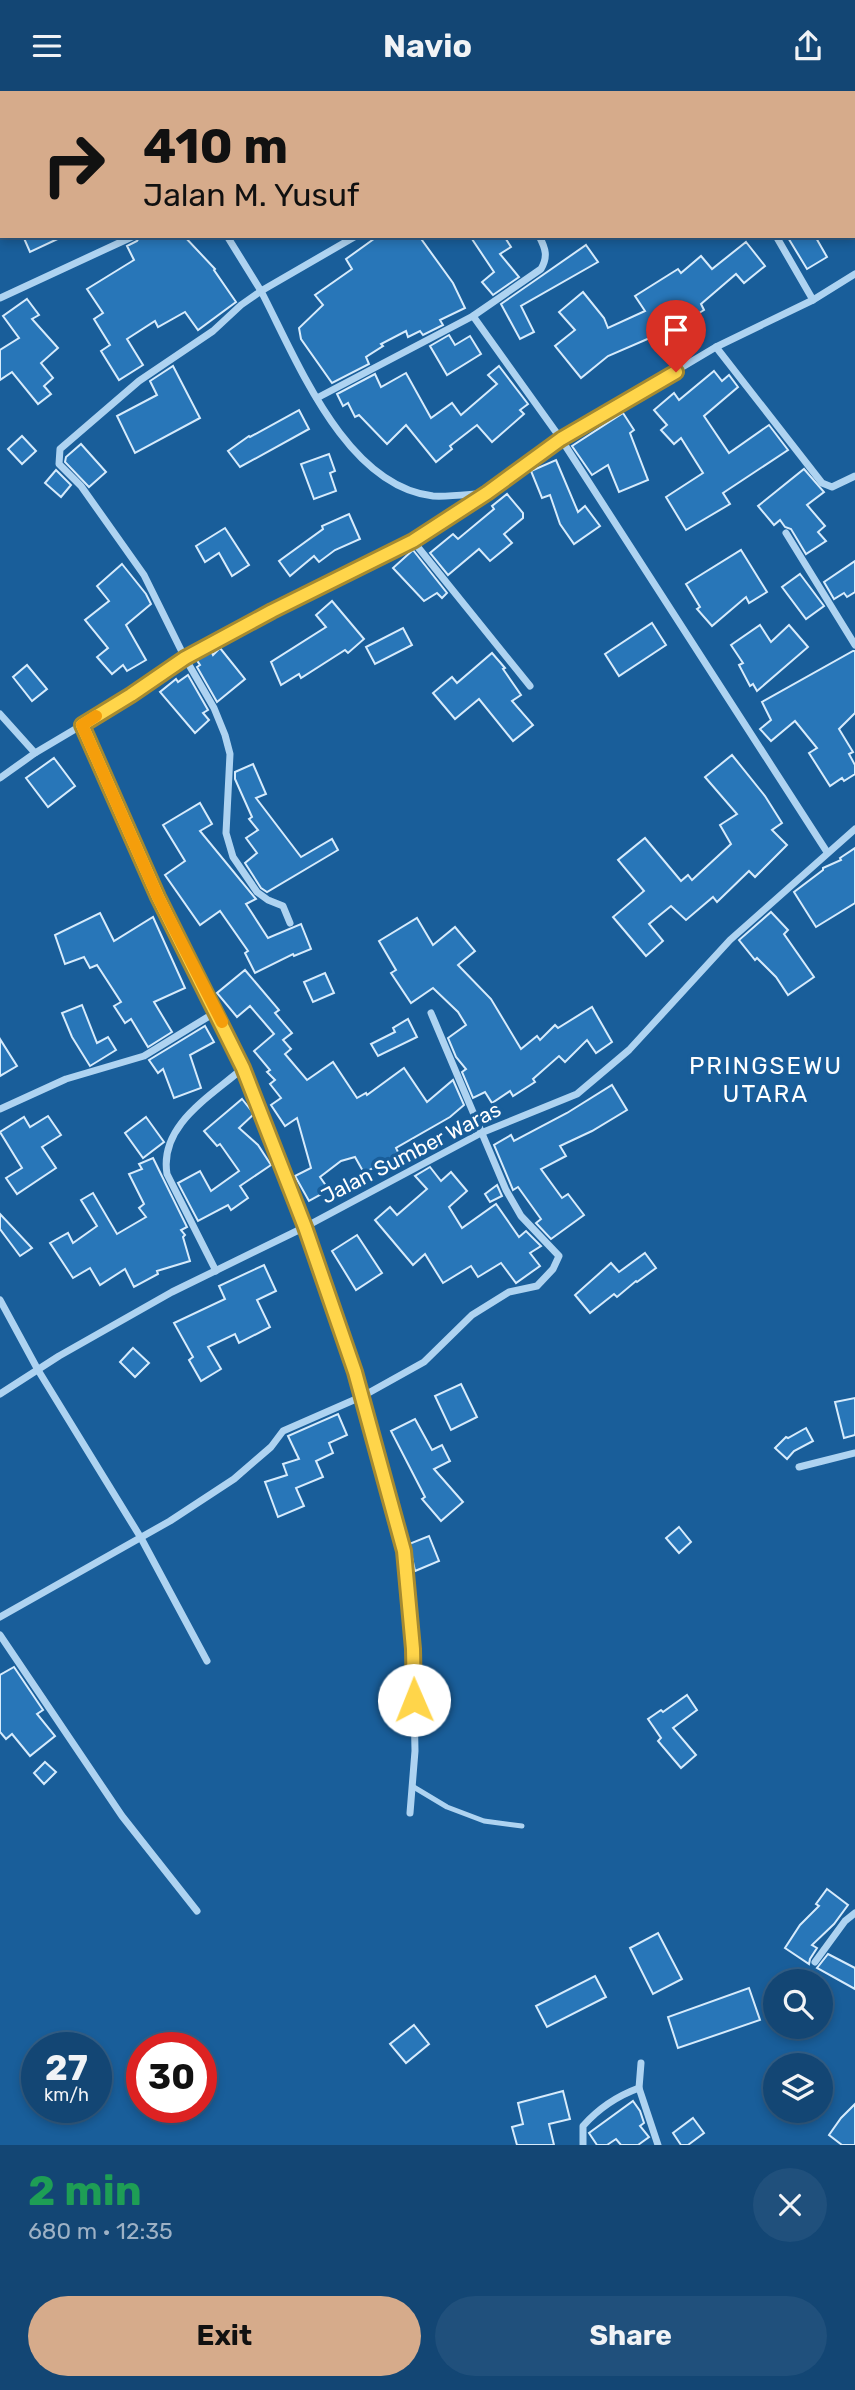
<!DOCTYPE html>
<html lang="en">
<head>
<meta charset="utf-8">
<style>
  :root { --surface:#134674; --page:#20507c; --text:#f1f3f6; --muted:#9db1c5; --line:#325e86; --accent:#d6ab8b }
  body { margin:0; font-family:Rubik,sans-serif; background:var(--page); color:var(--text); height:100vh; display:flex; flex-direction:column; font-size:26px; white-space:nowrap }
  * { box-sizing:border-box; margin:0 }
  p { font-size:23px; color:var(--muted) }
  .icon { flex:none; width:38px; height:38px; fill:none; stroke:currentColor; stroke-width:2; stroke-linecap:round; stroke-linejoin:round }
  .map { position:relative; height:2054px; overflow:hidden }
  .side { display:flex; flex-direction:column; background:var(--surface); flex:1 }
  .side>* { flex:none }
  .banner { position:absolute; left:0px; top:0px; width:856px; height:147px; box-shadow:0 4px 10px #0003,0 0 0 2px var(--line); background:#d6ab8b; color:#111; overflow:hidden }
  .tools { position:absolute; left:763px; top:1878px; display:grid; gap:14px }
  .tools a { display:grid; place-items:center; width:70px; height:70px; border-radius:50%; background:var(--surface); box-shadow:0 4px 10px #0003,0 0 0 2px var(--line); font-size:35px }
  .speed { position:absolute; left:21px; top:1941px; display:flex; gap:14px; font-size:35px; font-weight:700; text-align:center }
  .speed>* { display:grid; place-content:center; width:91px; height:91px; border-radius:50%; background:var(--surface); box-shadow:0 4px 10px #0003,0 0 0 2px var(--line); line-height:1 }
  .speed small { font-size:18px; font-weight:400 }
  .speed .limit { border:10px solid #d22; background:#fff; color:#111 }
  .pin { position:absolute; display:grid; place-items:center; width:60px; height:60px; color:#fff; margin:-72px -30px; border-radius:50% 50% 50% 0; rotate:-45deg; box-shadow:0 0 7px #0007 }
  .pin .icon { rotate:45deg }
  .me { position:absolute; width:77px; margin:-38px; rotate:359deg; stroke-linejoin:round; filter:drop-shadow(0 0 5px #0008) }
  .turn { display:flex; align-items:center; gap:24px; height:147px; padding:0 28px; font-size:32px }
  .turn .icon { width:91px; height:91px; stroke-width:2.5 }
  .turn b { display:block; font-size:49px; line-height:60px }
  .round { display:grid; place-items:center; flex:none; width:74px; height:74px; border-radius:37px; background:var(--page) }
  .headline { display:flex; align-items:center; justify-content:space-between; height:119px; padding:0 28px }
  h1 { font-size:42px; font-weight:700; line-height:52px; color:#1e9e55 }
  .cta { display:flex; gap:14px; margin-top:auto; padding:14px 28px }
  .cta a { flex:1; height:80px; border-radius:42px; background:var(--accent); color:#111; font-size:28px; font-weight:700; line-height:80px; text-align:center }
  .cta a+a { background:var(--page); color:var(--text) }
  header { display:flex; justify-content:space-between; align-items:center; height:91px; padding:0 28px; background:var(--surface); font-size:32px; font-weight:700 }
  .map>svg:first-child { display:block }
  .building { fill:#2876b8; stroke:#d6ebfc; stroke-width:2 }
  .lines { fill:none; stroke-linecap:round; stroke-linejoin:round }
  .service { stroke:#aed3f1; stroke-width:5 }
  .minor { stroke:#aed3f1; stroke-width:7 }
  .route-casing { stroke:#a68a30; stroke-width:18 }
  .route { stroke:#ffd54a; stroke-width:12 }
  .slow { stroke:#f59e0b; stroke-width:12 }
  .labels { text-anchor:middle; stroke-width:7; stroke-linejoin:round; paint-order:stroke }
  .street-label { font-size:21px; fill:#fff; stroke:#195e9a }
  .quarter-label { font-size:24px; letter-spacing:2px; fill:#fff; stroke:#195e9a }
</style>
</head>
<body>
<header><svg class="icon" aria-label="menu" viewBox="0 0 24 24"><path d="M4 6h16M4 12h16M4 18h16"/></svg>Navio<svg class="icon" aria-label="share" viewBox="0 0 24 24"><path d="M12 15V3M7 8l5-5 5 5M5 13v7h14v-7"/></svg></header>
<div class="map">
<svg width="855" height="2054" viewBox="0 0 855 2054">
  <rect width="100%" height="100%" fill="#195e9a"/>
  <!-- building -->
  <g class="building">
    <polygon points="23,145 64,145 30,161"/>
    <polygon points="140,145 184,145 215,178 214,179 236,211 198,239 185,221 158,236 155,230 127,248 143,274 119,289 101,260 110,254 94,228 103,222 87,198 134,169 127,155 137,150"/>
    <polygon points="378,145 419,145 453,192 465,217 440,229 443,234 423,244 420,240 408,246 406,240 381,253 383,255 366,266 369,273 332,292 301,248 299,237 323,214 315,204 352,178 346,168"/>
    <polygon points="470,145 504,145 511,156 500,163 519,186 493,204 482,191 494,181"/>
    <polygon points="787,145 815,145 827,166 807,178"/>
    <polygon points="746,151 765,175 744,192 736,183 701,213 704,219 683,232 681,229 659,243 608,265 581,287 555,255 575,239 559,221 583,201 604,227 608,237 645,220 635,205 678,178 681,182 701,165 712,178"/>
    <polygon points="586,154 598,171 521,215 534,241 520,248 501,213"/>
    <polygon points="27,208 39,224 32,228 58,257 41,272 53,287 44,295 51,303 38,313 12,281 0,289 0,259 19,247 3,225"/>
    <polygon points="449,244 455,254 470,245 481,263 447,284 430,255"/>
    <polygon points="173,275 200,327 135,362 117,325 157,304 150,290"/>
    <polygon points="499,275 528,313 520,319 524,323 492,351 477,334 450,355 452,358 436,371 406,334 387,353 359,324 355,326 348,312 343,315 337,303 375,283 381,296 406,282 431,327 452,312 461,324 497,293 488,284"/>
    <polygon points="714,280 722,290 729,284 738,296 704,325 729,362 769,334 788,359 723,402 730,413 686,439 666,406 703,382 681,347 674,353 661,339 667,334 654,319 674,302 679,309"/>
    <polygon points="299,319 309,338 240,376 228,360 249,345 250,346"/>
    <polygon points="623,322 634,339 630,342 648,389 619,401 608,374 592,384 572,355"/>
    <polygon points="22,345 36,360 22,373 8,358"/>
    <polygon points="81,353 106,381 89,396 65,371 66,366"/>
    <polygon points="329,363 335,380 330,382 336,400 314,408 301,373"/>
    <polygon points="556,369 578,421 585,415 600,435 574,453 560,433 550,404 542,407 531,380"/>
    <polygon points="804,378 824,401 807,414 825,435 818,441 826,450 806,463 791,438 785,436 780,429 774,434 758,415"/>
    <polygon points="56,379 71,394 61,406 45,392"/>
    <polygon points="507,403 523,422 523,427 504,443 512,452 490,470 479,458 448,484 430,462 453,443 458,448 494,418 492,415"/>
    <polygon points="349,423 360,448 335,459 319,471 314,465 290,485 279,470 323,438 322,435"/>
    <polygon points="225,437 249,474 232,485 219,462 205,471 196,455"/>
    <polygon points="413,459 447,502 442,507 437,502 424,510 393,477"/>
    <polygon points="741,459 767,501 749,512 746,506 712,535 697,518 700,516 686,493"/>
    <polygon points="855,470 855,501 847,506 844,502 834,508 824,491"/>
    <polygon points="122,473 146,503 151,513 126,534 146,569 127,580 123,574 112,583 97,566 108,557 85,529 109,510 97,495"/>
    <polygon points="800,483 824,515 806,528 782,496"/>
    <polygon points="332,510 364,548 348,562 345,559 301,587 299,583 281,594 271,571 326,536 316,524"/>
    <polygon points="652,532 666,554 619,585 605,563"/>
    <polygon points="760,534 771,551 789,534 808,556 757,600 753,593 750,595 739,574 743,572 731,554"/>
    <polygon points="403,537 412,554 375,573 366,556"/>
    <polygon points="220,557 245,588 217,611 197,576 200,574 196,568 211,560 213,564"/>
    <polygon points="853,560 855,560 855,622 839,638 853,661 849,663 855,674 855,683 844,690 842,687 830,695 809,662 817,657 795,630 771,650 760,638 771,629 762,611"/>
    <polygon points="492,562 505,577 503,578 521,604 512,610 533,634 513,650 479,608 455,628 433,602 452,586 457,592"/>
    <polygon points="27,574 47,598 32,610 13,586"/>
    <polygon points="188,584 208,619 203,622 209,629 195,642 160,601 176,588 178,591"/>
    <polygon points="732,664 765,705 782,732 772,739 787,754 755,786 749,780 717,811 713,806 686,829 671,815 649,833 663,850 646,865 613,826 644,800 618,769 645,747 681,790 688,784 692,789 731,753 720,734 737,723 705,686"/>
    <polygon points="54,667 75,695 48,716 26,687"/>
    <polygon points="253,673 266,703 256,707 301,766 332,748 338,759 267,801 261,797 245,772 257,762 246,747 258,739 249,728 252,726 235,688 235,681"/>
    <polygon points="200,712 212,733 200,740 256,808 246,813 268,847 301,833 311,858 294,865 293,863 255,882 245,862 248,860 220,820 200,834 165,784 185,770 163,734"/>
    <polygon points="855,757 855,812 816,836 794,801 823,779 823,777 841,769 840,767"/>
    <polygon points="771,821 788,839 784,843 814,886 788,904 776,886 757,867 755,869 739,849"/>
    <polygon points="100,822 114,850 153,826 185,897 154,911 172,941 148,956 131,928 125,932 114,915 121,911 97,874 90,877 84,866 65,873 55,844"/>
    <polygon points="417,827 433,854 455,836 475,860 458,874 491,908 521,958 537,945 540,949 555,934 558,937 592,916 612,951 596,962 587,949 565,971 559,965 533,988 535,991 513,1005 510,1000 492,1012 485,1001 473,1007 462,981 466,978 456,966 448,947 466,934 458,921 433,897 411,912 391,882 396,879 379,850"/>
    <polygon points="245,879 279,919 275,922 292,942 283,949 291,958 285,963 307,989 333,971 357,1007 366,1002 367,1004 404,977 427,1011 453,989 464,1014 450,1026 396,1057 399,1063 364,1082 355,1066 341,1070 320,1086 329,1099 309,1110 295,1085 311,1077 297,1027 285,1035 271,1014 281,1007 270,993 275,989 267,981 270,979 254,960 274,943 250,915 237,926 217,902"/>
    <polygon points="325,882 334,902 313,911 304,891"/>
    <polygon points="82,914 97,952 108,946 116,959 90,975 72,946 62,922"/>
    <polygon points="408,928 417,946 378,965 371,953 395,941 393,937"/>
    <polygon points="205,935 214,951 190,964 201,997 174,1007 163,978 158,982 149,969"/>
    <polygon points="0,948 17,975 0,985"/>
    <polygon points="612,994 627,1019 592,1040 560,1055 566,1065 541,1078 562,1107 568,1103 584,1124 551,1148 536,1132 541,1128 518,1096 513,1099 494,1054 511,1044 514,1050 567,1022"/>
    <polygon points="242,1008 254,1023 239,1037 258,1054 271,1074 240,1095 248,1107 231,1119 228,1114 198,1130 178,1092 200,1080 211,1100 239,1080 220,1053 217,1055 204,1040"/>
    <polygon points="48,1025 61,1044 42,1056 56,1077 17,1103 6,1087 22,1077 0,1041 24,1026 30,1036"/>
    <polygon points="146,1026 164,1051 143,1067 125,1042"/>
    <polygon points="153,1067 187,1136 181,1139 185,1144 183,1146 190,1170 157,1180 158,1183 134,1196 125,1178 100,1194 90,1177 73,1187 50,1152 68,1142 73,1152 97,1135 81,1109 93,1102 117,1143 146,1126 139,1117 144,1113 129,1083 142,1078 139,1073"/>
    <polygon points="430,1076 441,1090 451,1081 467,1100 449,1116 462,1137 496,1113 519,1146 526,1140 541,1155 530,1162 540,1175 516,1192 501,1172 478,1186 471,1175 443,1192 425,1163 413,1174 375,1129 390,1116 397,1124 427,1098 415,1085"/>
    <polygon points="497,1094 502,1105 490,1111 485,1103"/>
    <polygon points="0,1123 32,1157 20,1165 0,1138"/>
    <polygon points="357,1144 382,1182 356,1199 332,1160"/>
    <polygon points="645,1162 656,1177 637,1191 636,1190 617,1206 614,1203 590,1222 575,1204 611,1172 619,1181"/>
    <polygon points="264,1174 276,1200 257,1209 270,1236 239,1252 235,1243 208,1256 221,1278 201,1290 189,1269 193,1266 174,1232 225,1208 219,1195"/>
    <polygon points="133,1257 149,1272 135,1286 120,1271"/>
    <polygon points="461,1293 477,1326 451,1339 435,1305"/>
    <polygon points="855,1307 855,1344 844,1347 835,1311"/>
    <polygon points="338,1323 347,1344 329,1352 333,1362 316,1370 323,1386 296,1397 304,1415 278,1426 265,1391 287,1384 283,1373 299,1368 288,1345"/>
    <polygon points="415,1328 432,1359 442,1354 450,1370 434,1378 463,1411 441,1430 422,1408 425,1406 391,1340"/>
    <polygon points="806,1337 813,1350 794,1360 787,1368 775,1357 786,1346 788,1347"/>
    <polygon points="679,1436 691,1451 679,1462 666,1447"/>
    <polygon points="429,1445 439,1470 415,1480 409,1453"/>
    <polygon points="14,1576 43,1619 37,1623 55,1645 30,1665 12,1643 6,1648 0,1641 0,1584"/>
    <polygon points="687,1604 697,1619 673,1637 696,1664 681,1677 658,1650 661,1647 648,1628 661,1619 663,1621"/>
    <polygon points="45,1671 56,1681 44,1693 34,1682"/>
    <polygon points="827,1798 848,1814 834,1833 812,1854 817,1857 810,1868 809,1873 785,1857 800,1834 819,1815 816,1813"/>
    <polygon points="658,1842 682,1888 653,1903 630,1857"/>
    <polygon points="828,1863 855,1877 855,1898 817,1877"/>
    <polygon points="595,1885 606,1906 547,1936 536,1915"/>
    <polygon points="749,1897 760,1929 678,1957 668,1926"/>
    <polygon points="414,1934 429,1953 406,1972 390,1953"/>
    <polygon points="563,2000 570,2028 549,2033 554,2054 517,2054 512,2036 523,2033 518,2012"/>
    <polygon points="633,2010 640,2020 644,2032 640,2035 649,2046 638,2054 621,2054 616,2048 607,2054 597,2054 589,2042"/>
    <polygon points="855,2013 855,2054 842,2054 829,2044 841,2027"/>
    <polygon points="693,2027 704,2042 688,2054 681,2054 673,2042"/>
  </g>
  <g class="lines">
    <!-- service -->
    <polyline class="service" points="412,1695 447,1716 484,1730 522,1735"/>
    <!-- minor -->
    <g class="minor">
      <polyline points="142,0 143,2"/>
      <polyline points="461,0 462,2"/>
      <polyline points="698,0 699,2"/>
      <polyline points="615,2 618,0"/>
      <polyline points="227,145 261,200 356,145"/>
      <polyline points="776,145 813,209"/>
      <polyline points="0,207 134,145"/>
      <polyline points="473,225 561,348 827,761"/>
      <polyline points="716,256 822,392 832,396 855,385"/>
      <path d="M317 307 473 225 541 178C548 166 546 158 539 145"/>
      <polyline points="786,442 855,554"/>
      <polyline points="413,450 530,595"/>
      <polyline points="0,623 35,662"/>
      <polyline points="82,634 158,806 243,977 305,1136 363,1305 404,1460 413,1558 415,1660 410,1722"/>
      <polyline points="0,687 35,662 131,605 185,567 272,520 413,450 487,402 561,348 716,256 813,209 855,183"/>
      <path d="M290 832 283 815 268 809 257 801 233 766 226 742 230 663 225 644 214 617 185 567 144 484 81 395 59 373 60 358 139 290 213 240 241 214 261 200C297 269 345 395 433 405 450 406 470 403 487 402"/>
      <polyline points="0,1018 66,988 144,965 216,921"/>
      <path d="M216 1180 167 1083C159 1034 210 1006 243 977"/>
      <polyline points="0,1209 38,1279 141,1447 207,1570"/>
      <polyline points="0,1303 59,1265 172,1201 305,1136 481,1042 577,1003 629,959 730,849 855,738"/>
      <polyline points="799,1376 855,1362"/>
      <polyline points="0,1526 170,1430 234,1388 271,1356 283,1340 363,1305 424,1271 472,1224 509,1201 537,1195 553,1178 559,1165 521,1125 506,1099 431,922"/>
      <polyline points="0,1544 122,1725 197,1820"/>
      <polyline points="815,1871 845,1830 855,1822"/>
      <polyline points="641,1972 639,1997 658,2054"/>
      <path d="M583 2054V2035C598 2018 617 2005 639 1997"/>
    </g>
  </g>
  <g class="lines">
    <defs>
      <polyline id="route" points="414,1609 413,1558 404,1460 355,1281 305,1136 243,977 158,806 82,634 131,604 185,567 272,520 413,450 487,402 561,348 676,281"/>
    </defs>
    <!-- route casing -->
    <use href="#route" class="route-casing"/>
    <!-- route -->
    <use href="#route" class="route"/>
    <!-- slow -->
    <polyline class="slow" points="96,625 82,634 158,806 222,931"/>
  </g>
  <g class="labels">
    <!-- street labels -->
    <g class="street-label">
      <text transform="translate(411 1062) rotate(-27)" y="7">Jalan Sumber Waras</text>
    </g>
    <!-- quarter labels -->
    <g class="quarter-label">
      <text x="766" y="983">PRINGSEWU<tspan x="766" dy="28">UTARA</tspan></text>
    </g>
  </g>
</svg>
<div class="tools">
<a><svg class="icon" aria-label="search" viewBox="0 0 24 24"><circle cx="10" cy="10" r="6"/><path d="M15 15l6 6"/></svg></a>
<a><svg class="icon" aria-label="layers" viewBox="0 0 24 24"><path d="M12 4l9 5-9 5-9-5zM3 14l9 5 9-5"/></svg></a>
</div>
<div class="speed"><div>27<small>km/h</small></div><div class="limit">30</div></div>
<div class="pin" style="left:676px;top:281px;background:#d93025"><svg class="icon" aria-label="arrive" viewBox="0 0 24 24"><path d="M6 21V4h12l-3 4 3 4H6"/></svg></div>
<svg class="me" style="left:414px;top:1609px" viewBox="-20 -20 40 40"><circle r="19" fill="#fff"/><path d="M0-13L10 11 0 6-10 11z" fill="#ffd54a"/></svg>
<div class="banner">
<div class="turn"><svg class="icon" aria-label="right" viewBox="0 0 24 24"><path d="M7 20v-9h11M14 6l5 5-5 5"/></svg><div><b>410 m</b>Jalan M. Yusuf</div></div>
</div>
</div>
<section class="side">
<div class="headline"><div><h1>2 min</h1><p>680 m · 12:35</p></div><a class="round"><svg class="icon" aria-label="close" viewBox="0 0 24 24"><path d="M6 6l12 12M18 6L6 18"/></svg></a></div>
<div class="cta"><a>Exit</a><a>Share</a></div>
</section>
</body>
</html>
